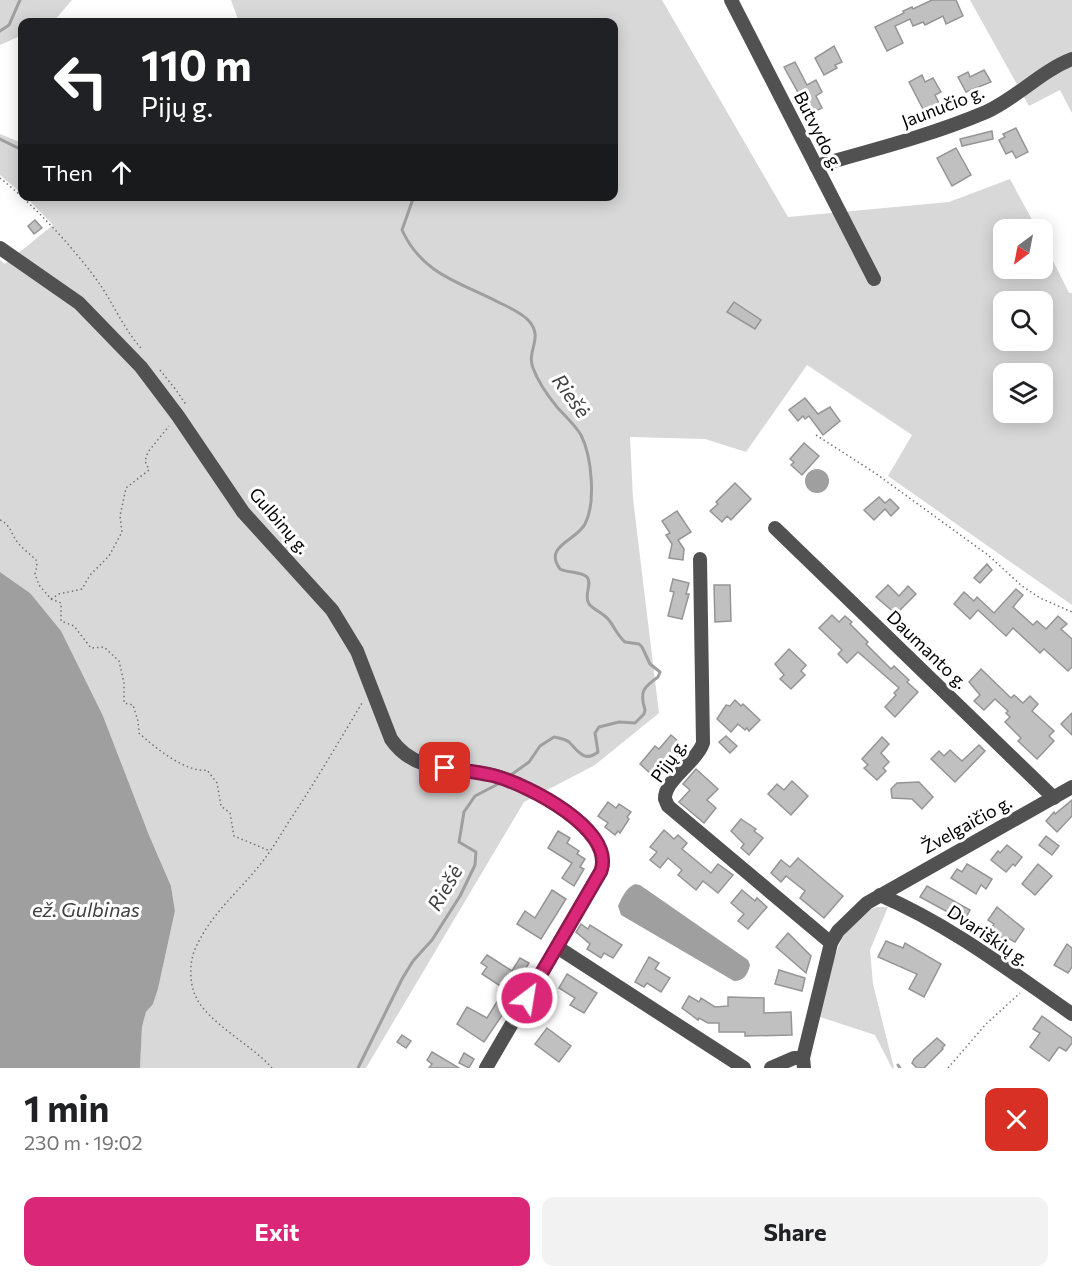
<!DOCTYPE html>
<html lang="en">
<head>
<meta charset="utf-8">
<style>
  :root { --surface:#fff; --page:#f2f2f2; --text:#202124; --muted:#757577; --accent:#db2777 }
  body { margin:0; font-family:Commissioner,sans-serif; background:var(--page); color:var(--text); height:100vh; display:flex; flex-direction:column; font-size:22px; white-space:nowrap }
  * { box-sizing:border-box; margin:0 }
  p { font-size:20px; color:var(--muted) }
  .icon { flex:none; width:33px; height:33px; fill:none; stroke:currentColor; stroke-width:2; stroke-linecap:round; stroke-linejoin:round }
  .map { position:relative; height:1068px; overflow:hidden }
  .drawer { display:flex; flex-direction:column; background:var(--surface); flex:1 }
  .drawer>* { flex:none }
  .hud { position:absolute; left:18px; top:18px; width:600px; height:183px; border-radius:12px; box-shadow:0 3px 15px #0003; background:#202124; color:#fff; overflow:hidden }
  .needle { width:39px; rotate:212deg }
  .tools { position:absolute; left:993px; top:219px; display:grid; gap:12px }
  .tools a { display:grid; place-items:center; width:60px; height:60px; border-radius:12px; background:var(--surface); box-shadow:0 3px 15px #0003; font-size:30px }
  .pin { position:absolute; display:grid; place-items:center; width:51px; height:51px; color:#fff; margin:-26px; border-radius:12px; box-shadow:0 3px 9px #0006 }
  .me { position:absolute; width:66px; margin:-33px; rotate:31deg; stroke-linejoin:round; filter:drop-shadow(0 0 4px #0008) }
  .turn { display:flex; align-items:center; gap:21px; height:126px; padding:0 24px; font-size:27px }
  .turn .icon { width:78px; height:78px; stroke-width:2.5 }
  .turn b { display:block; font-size:42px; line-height:51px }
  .then { display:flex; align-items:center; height:57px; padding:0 24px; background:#0003; gap:12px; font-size:22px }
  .round { display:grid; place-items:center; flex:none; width:63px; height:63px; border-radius:12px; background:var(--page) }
  .overview { display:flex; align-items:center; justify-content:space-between; height:102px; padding:0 24px }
  h1 { font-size:36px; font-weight:700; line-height:45px }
  .primary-button { display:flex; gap:12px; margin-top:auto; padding:12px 24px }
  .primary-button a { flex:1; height:69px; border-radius:12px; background:var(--accent); color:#fff; font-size:24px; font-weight:700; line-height:69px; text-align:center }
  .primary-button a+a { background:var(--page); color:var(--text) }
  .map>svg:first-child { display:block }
  .green { fill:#d8d8d8; fill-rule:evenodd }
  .water { fill:#9f9f9f }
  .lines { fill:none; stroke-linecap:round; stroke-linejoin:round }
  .stream { stroke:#9f9f9f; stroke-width:3 }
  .building { fill:#c0c0c0; stroke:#959595; stroke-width:1.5 }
  .path { stroke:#737373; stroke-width:1.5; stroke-dasharray:1.5 3; stroke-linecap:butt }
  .minor { stroke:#515151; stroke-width:14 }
  .route-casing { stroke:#8e194d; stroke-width:15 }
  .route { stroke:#db2777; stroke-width:10 }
  .labels { text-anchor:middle; stroke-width:6; stroke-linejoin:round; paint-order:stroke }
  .street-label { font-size:18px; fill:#000; stroke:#fff }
  .water-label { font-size:20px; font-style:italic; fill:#404040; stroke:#fff }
</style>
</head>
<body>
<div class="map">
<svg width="1072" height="1068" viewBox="0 0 1072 1068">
  <rect width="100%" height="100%" fill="#fff"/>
  <!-- green -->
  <g class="green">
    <polygon points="0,0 72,0 53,22 22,22 22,35 0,45"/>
    <path d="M231 0H662L788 217 949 202 1010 179 1037 229 1004 230V268H1042L1043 241 1069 293H1072V605L888 476 912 435 807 365 746 452 705 439 630 437 633 499 659 713 595 765 524 802 366 1068H140L142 1027 146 1012 153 1004 158 989 175 911 171 886 149 835 103 716 30 593 0 572V260L5 264 53 225 26 197 614 196V22H239ZM1004 302H1042V340H1004ZM1004 374H1042V412H1004Z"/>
    <polygon points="970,0 1072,0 1072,113 1060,90 1029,106"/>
    <polygon points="0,134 22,143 22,194 0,175"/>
    <path d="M877 907H888L870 950 873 984 894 1068H892L875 1035 820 1017C829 980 835 919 877 907Z"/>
  </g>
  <!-- water -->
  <g class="water">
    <circle cx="817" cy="481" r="12"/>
    <polygon points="0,572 30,593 61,631 103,716 149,835 171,886 175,911 158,989 153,1004 146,1012 142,1027 140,1068 0,1068"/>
    <path d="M635 884 640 885 748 960 750 965C748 974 744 981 734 981L621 915 618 906C622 897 626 888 635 884Z"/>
  </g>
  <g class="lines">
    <!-- stream -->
    <g class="stream">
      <polyline points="0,31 9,25 20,0"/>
      <polyline points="0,139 22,150"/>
      <path d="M414 196 402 230C422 274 459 282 498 302 508 307 521 312 529 321 544 338 526 351 533 368 538 382 548 396 557 407 565 416 575 425 581 435 592 457 596 503 585 524 576 541 543 546 560 569 567 573 581 571 587 577 593 584 583 595 589 604 594 610 603 613 608 619 614 626 617 635 625 642L639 644 642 647 650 664 660 672 658 677C644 687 639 691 645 710L644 714 635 723 619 722 599 727 595 733 598 752C584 763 578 751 569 742 565 739 559 738 554 737L540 746 529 762 508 777"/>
      <polyline points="898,1065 900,1068"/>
      <polyline points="358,1068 402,979 413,961 432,940 460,896 475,865 476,852 459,842 464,812 475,796 500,783"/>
    </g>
  </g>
  <!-- building -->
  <g class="building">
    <polygon points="932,0 956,0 963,16 946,24 943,16 925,25 923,22 913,26 910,19 895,26 903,43 887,51 875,27 904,13 903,11 912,7 913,9"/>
    <polygon points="834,46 842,62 835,65 837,68 824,75 815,58"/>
    <polygon points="795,62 807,85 816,80 822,92 816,96 822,108 810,114 784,67"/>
    <polygon points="984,70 991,82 966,92 958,77 968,72 970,77"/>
    <polygon points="922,75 925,82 933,78 941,92 935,95 939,103 924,111 909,82"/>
    <polygon points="1016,128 1028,152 1016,158 1012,151 1006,154 999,140 1005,137 1003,134"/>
    <polygon points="992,131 993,139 962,146 960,139"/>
    <polygon points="956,148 971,175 952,186 937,158"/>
    <polygon points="35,220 42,228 34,234 28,226"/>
    <polygon points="734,302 761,320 755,329 727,312"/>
    <polygon points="805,398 818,414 830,407 840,421 823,435 809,416 805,419 803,416 798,421 789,410"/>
    <polygon points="804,443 819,456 802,475 791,465 794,462 790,459"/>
    <polygon points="735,483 751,499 731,520 727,516 722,522 710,511 718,504 716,502"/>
    <polygon points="879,497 885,503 890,499 899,508 891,516 885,509 874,520 864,510"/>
    <polygon points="677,511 691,532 678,540 684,549 683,560 669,558 672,544 666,535 670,533 662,521"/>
    <polygon points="987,564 992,570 980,583 974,578"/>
    <polygon points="673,579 689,583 686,594 689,594 682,619 668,616 674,592 670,591"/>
    <polygon points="714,585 730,585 731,621 715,622"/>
    <polygon points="888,585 899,596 908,586 916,594 896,614 876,597"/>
    <polygon points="1016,589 1023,595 1013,607 1033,625 1037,621 1046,629 1058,616 1067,624 1061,629 1072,639 1072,667 1068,671 1044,649 1040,653 1013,628 1006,636 978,610 970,619 954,604 964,592 974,601 977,597 994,613"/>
    <polygon points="832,615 839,622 845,616 852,622 850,624 868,642 866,644 891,669 894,666 909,680 907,682 918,692 895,717 885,707 896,695 894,693 899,688 858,652 847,663 838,654 842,650 819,628"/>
    <polygon points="789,649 806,665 801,671 805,675 791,689 780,679 784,675 775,664"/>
    <polygon points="981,669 1011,698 1014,695 1023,703 1030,696 1038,704 1032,711 1054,731 1049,736 1054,741 1037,759 1018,741 1021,738 1005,722 1010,717 1006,713 1008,711 995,699 984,710 974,701 980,695 969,682"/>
    <polygon points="735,700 741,706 743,704 760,720 749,731 747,728 745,730 738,724 731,732 717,719 726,705 730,706"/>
    <polygon points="1072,713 1072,735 1061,724"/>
    <polygon points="671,735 685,747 671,765 665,760 652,775 640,764 655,746 659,749"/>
    <polygon points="726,736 737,746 730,753 719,742"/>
    <polygon points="882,737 889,744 881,753 889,762 883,768 886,771 877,780 864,768 868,765 862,759"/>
    <polygon points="979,745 985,751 955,782 931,759 939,751 944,756 950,750 962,761"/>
    <polygon points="696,769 718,789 707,800 716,808 704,823 679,802 690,790 683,784"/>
    <polygon points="792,781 808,796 791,815 768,794 777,784 784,790"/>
    <polygon points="919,782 933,797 922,809 912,799 892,798 891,789 897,783"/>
    <polygon points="1072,800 1072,816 1057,832 1046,821 1054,812 1055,814"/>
    <polygon points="608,802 616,808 619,804 631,812 627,817 629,819 620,833 618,831 615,835 605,827 608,823 598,816"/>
    <polygon points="741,819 756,829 754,831 763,838 749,855 741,848 744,844 731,831"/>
    <polygon points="664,830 674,839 678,835 687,843 682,849 711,873 718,864 733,875 718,893 703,881 696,890 678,875 682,870 668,858 660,868 650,860 657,852 650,847"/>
    <polygon points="558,831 570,838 567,843 579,851 577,854 585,859 580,867 584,869 574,886 562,878 572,863 548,848"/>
    <polygon points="1046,836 1059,846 1052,855 1039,845"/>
    <polygon points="1007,845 1022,857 1015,866 1013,864 1006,872 991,860 998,851 1000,853"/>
    <polygon points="798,858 843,896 824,918 800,898 805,891 786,876 781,882 771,873 781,860 790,867"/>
    <polygon points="967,864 992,879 986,889 981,885 976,894 951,878 957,869 962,872"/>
    <polygon points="1038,864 1052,876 1035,895 1022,884"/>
    <polygon points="927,886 970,910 964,921 920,897"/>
    <polygon points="552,890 566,899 541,939 517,924 525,911 535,918"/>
    <polygon points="742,890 755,901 757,898 767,907 748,929 738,921 744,914 731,903"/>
    <polygon points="997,907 1024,929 1015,942 1008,938 1004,945 996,939 997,937 989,931 994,924 988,920"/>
    <polygon points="581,924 588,929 590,925 622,945 613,958 604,953 601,958 587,949 590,944 576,932"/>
    <polygon points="788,933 811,956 806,973 776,947"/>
    <polygon points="886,941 903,948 905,943 941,964 924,997 909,989 917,974 878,957"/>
    <polygon points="1067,944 1072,948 1072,967 1068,973 1054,965"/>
    <polygon points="487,955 512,971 520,958 529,963 505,1003 509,1005 484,1042 457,1024 467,1007 487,1018 505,989 482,974 487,967 481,963"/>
    <polygon points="649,957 659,963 655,969 670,978 661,992 647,983 644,987 635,982"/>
    <polygon points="779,970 805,978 802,991 775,984"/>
    <polygon points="567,974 597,993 584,1013 570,1005 575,998 559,988"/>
    <polygon points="689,996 699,1002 701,998 715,1007 728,1006 728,997 764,998 764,1013 791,1012 792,1035 745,1036 745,1032 719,1032 719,1023 708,1023 699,1018 698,1020 682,1008"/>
    <polygon points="1042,1016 1072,1038 1072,1043 1066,1051 1059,1047 1049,1061 1030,1047 1040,1033 1033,1029"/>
    <polygon points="547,1028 571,1046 559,1062 535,1044"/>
    <polygon points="402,1035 411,1041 406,1048 397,1042"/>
    <polygon points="937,1038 945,1045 942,1048 943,1049 924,1068 917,1068 912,1063 914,1059"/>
    <polygon points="432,1052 459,1068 429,1068 432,1064 427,1060"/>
    <polygon points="464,1053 474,1059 469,1068 459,1063"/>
  </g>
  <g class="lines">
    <!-- path -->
    <g class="path">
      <path d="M0 178C33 204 77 251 101 286 115 307 124 329 141 348"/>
      <polyline points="160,370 176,390 187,406"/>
      <polyline points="816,435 875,473 988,555 1022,586 1040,598 1072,612"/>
      <path d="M0 520C11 525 11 534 18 543 23 549 30 554 36 560L37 566 35 574 39 585 51 599 61 603V621L74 626 91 648 104 647 119 661 124 683V703L133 705 138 721 139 733C154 747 186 773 207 770L217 783 221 806 230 813 234 836 270 851"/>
      <polyline points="51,599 59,594 82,589 90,575 109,556 122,532 120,516 126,488 149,470 145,461 148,452 169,426"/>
      <path d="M272 1068C252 1045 208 1023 196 997 189 983 189 961 196 947 212 912 240 891 263 861 272 849 280 836 288 823 314 784 338 743 362 703"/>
      <polyline points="948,1068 986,1024 1020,993"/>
    </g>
    <!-- minor -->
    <g class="minor">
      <polyline points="731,0 874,279"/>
      <path d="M816 166C873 150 932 135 986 112 1017 98 1041 71 1072 59"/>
      <path d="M0 248 79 303 141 367 178 416 243 512 332 610 357 651 391 739C416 776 459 766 496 776 529 786 615 829 601 871L486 1068"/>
      <polyline points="775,528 1054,798"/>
      <path d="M700 559 703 743C696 763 664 780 665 799L668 806 831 943"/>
      <path d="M880 895C950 925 1010 971 1072 1014"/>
      <polyline points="557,947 744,1068"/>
      <polyline points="771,1068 794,1058 803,1058"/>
      <polyline points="804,1068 803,1058 831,943 838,931 867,903 1072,787"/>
    </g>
  </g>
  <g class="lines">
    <defs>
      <path id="route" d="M445 768C462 770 479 772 495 776 528 785 615 829 601 871L527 998"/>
    </defs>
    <!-- route casing -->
    <use href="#route" class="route-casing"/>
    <!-- route -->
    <use href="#route" class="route"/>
  </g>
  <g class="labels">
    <!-- street labels -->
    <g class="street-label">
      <text transform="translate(943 107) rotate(-21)" y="6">Jaunučio g.</text>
      <text transform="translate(818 131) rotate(63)" y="6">Butvydo g.</text>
      <text transform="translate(279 521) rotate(49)" y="6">Gulbinų g.</text>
      <text transform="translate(927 650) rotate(44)" y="6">Daumanto g.</text>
      <text transform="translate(669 761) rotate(-55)" y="6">Pijų g.</text>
      <text transform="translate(967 825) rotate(-29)" y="6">Žvelgaičio g.</text>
      <text transform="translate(988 936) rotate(34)" y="6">Dvariškių g.</text>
    </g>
    <!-- water labels -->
    <g class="water-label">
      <text transform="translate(571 396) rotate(54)" y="7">Riešė</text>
      <text transform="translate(445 888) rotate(-60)" y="7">Riešė</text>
      <text x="86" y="917">ež. Gulbinas</text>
    </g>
  </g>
</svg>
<div class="tools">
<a><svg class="needle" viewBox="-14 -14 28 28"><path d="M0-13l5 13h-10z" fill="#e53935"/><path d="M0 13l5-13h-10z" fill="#757577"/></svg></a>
<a><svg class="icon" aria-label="search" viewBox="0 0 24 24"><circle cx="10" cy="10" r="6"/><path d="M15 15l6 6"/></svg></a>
<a><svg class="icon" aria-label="layers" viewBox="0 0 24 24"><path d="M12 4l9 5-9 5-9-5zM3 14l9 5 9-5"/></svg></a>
</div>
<div class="pin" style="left:445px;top:768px;background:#d93025"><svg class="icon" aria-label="arrive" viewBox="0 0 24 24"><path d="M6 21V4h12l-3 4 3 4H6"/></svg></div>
<svg class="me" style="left:527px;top:998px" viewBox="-20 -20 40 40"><circle r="17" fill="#db2777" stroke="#fff" stroke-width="3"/><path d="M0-11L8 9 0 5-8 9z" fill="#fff"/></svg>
<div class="hud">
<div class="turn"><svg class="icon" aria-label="left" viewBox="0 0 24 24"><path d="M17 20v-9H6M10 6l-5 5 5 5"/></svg><div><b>110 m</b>Pijų g.</div></div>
<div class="then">Then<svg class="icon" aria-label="ahead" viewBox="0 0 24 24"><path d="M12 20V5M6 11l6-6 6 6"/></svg></div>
</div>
</div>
<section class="drawer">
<div class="overview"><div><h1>1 min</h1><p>230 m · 19:02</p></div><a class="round" style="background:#d93025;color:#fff"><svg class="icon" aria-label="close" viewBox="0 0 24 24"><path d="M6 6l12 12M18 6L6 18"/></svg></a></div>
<div class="primary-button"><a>Exit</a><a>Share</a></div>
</section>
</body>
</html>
